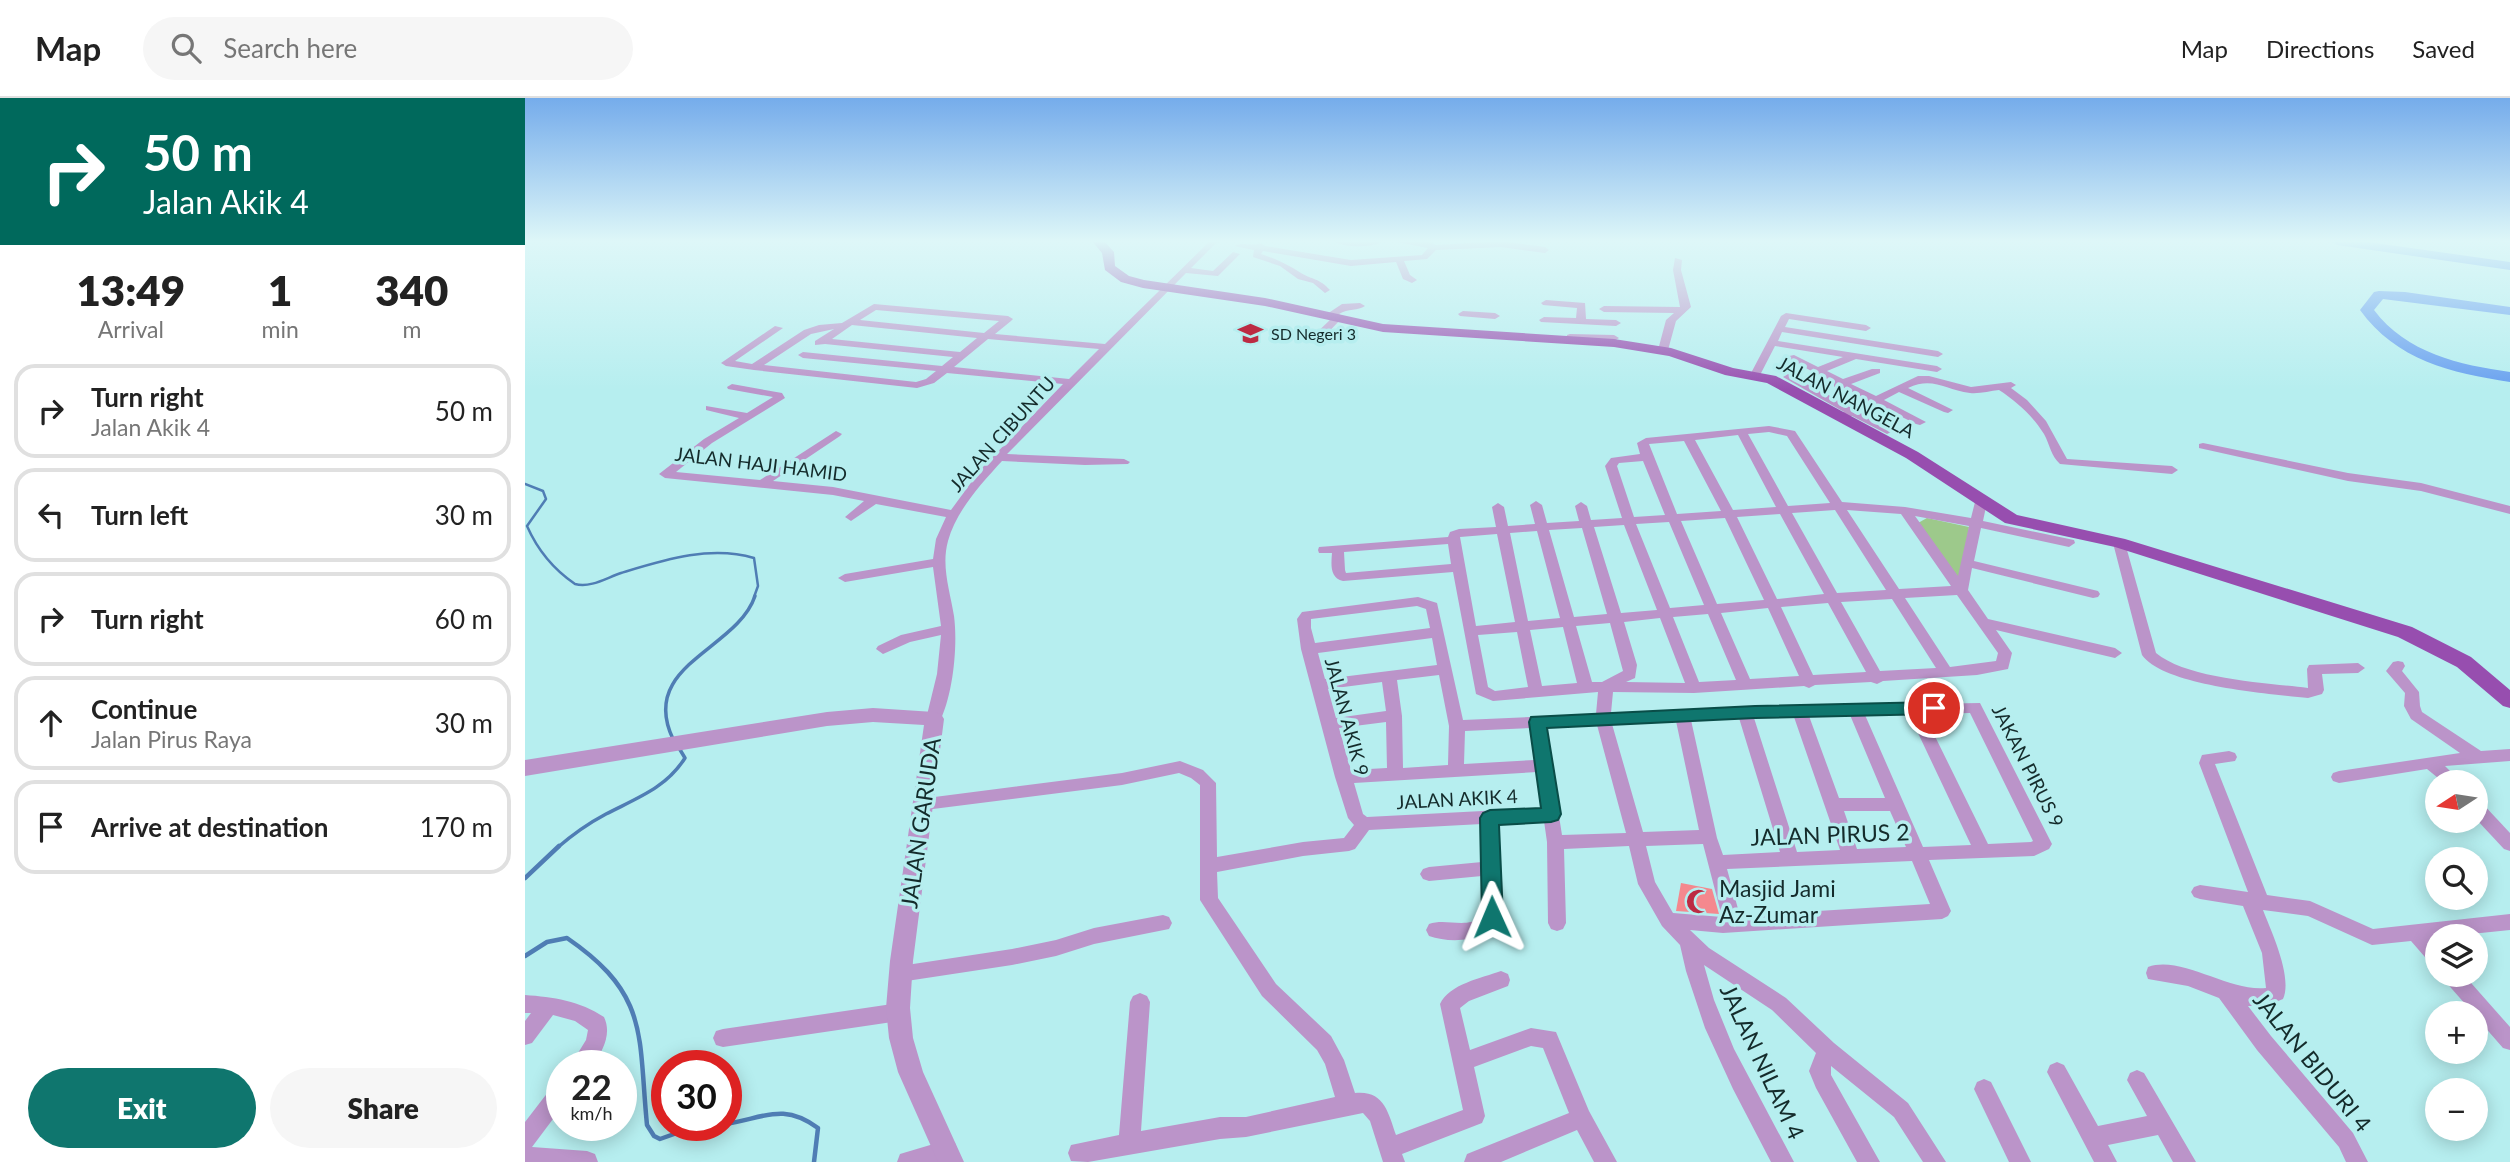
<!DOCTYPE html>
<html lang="en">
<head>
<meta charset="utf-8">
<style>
  :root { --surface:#fff; --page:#f6f6f6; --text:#222; --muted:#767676; --line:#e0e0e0; --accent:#0f766e }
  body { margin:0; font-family:Lato,sans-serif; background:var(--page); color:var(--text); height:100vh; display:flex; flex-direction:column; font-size:26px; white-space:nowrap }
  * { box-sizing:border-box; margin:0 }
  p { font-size:23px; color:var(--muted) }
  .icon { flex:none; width:38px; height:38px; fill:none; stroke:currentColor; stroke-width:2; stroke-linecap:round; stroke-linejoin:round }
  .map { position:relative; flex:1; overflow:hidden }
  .drawer { display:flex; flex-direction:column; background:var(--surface); width:525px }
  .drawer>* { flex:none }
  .guide { background:#00695c; color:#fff; overflow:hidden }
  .needle { width:46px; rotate:258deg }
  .controls { position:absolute; left:1900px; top:672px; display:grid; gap:14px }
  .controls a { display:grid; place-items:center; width:63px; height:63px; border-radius:50%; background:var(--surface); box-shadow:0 4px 18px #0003; font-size:35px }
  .speed { position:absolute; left:21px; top:952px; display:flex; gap:14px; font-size:35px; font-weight:700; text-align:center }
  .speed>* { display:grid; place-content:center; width:91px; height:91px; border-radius:50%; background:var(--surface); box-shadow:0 4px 18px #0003; line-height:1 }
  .speed small { font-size:18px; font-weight:400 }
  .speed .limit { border:10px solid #d22; background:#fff; color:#111 }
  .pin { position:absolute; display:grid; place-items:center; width:60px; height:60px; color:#fff; margin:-30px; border:4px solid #fff; border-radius:50%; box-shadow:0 2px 7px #0007 }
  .me { position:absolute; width:77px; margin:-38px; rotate:359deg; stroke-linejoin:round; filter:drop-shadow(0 0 5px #0008) }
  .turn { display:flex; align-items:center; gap:24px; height:147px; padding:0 28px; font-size:32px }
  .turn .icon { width:91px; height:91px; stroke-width:2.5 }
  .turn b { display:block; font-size:49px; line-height:60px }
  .eta { display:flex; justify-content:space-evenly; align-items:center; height:119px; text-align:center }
  .eta b { font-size:42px; font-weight:800; line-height:49px }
  .cta { display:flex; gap:14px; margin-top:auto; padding:14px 28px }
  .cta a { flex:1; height:80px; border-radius:42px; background:var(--accent); color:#fff; font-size:28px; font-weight:800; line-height:80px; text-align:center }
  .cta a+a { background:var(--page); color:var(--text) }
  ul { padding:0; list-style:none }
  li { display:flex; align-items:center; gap:21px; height:94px; margin:0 14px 10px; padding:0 14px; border:4px solid var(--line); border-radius:21px }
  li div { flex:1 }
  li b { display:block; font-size:26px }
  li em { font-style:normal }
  header { display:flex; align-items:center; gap:42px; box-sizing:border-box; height:98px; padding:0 35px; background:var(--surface); border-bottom:2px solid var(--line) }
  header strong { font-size:33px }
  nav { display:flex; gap:38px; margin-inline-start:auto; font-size:24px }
  .search { width:490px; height:63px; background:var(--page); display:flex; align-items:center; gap:18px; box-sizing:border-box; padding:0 24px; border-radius:38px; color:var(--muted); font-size:26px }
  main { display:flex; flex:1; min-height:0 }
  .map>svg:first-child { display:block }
  .green { fill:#9dc98b }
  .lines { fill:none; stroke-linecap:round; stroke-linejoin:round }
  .stream-far2 { stroke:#4f7db4; stroke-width:2.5 }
  .stream-far1 { stroke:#4f7db4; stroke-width:3.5 }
  .stream { stroke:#4f7db4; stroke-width:4.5 }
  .river { fill:#68a0ef; fill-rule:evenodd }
  .building { fill:#f4888e }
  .minor { fill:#bb94c9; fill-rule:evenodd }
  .tertiary { fill:#bb94c9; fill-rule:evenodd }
  .primary { fill:#974eaf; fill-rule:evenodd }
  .route { fill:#0f766e; stroke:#0a4d48; stroke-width:2 }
  .labels { text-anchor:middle; stroke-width:7; stroke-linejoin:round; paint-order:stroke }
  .far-poi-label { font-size:16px; fill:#142b2b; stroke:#b6eeef; text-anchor:start }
  .street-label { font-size:19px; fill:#142b2b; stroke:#b6eeef }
  .near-street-label { font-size:23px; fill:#142b2b; stroke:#b6eeef }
  .near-poi-label { font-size:23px; fill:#142b2b; stroke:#b6eeef; text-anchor:start }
</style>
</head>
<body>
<header>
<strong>Map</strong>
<div class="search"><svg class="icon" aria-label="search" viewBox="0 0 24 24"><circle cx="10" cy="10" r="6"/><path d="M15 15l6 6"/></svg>Search here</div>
<nav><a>Map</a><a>Directions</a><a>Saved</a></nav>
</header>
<main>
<section class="drawer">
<div class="guide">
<div class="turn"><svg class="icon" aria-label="right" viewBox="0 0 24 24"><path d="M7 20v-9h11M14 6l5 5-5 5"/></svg><div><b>50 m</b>Jalan Akik 4</div></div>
</div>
<div class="eta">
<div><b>13:49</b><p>Arrival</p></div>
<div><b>1</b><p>min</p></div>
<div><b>340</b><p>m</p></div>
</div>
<ul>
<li><svg class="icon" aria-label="right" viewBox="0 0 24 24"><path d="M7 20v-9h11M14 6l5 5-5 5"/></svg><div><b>Turn right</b><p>Jalan Akik 4</p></div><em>50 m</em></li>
<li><svg class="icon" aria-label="left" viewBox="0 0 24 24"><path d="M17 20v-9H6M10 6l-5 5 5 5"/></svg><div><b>Turn left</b></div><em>30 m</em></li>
<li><svg class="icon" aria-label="right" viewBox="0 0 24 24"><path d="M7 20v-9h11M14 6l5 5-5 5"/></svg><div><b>Turn right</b></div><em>60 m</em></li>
<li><svg class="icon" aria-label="ahead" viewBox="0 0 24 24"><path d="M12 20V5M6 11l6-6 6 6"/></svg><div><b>Continue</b><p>Jalan Pirus Raya</p></div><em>30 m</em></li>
<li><svg class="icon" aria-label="arrive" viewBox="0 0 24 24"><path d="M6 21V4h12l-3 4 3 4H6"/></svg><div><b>Arrive at destination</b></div><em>170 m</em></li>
</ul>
<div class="cta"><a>Exit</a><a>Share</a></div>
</section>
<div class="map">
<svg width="1985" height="1064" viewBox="0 0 1985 1064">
  <rect width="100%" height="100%" fill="#b6eeef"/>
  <!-- green -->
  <polygon class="green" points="1402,420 1444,429 1436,481 1431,480 1393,425"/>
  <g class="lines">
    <!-- stream-far2 -->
    <path class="stream-far2" d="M0 386 18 393 21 401 2 428C13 453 28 471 50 486 66 490 81 480 96 475 139 462 185 447 229 460L233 488 229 499"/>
    <!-- stream-far1 -->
    <g class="stream-far1">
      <path d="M148 641C113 567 212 552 230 498"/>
      <path d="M32 750C47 737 64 725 81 716 112 700 141 690 160 660L154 650"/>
    </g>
    <!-- stream -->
    <g class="stream">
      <polyline points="0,780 34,748"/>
      <path d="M0 858 22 844 42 840C125 897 113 937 122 1027L129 1038 135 1041 166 1030 191 1027"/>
      <path d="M201 1026C239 1020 258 1004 293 1030L289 1064"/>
    </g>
    <!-- river -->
    <g class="river">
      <polygon points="1806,143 1836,143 1985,164 1985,172 1812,147"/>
      <path d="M1854 193 1880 194 1985 209V217L1858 201 1849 212C1881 255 1935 267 1985 274V284C1926 275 1871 262 1835 212L1849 194Z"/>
    </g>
  </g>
  <!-- building -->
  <polygon class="building" points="1156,785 1187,791 1194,816 1151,813"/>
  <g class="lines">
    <!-- minor -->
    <g class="minor">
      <path d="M685 143H693L666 170 688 173 708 154 715 156 693 178 661 175 482 356 599 361 605 364 603 366 560 367 477 363C456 386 431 413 423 443 416 468 425 493 429 518 433 548 428 598 414 625H404L401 621 412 576 416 537 385 544 358 556 351 551 353 548 376 537 416 528 408 469 320 484 313 480 320 476 408 461 411 441 421 419 351 406 326 423 320 419 339 403 308 397 140 380 134 376 179 341 214 320 181 312V308L222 315 248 299 203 291 202 289 207 286 257 295 260 300 187 345 151 374 235 382 311 333 317 336 315 338 248 383 308 389 426 412 456 371 538 286 422 275 409 285 392 290 229 272 201 268 196 265 250 228 258 230 210 263 227 266 279 232 294 227 317 225 349 206 483 218 488 221 486 223 470 236 580 246ZM351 212 474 223 459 235 335 222ZM327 227 452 240 435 254 307 241ZM309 231 290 243V247L300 246 428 259 417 268 278 254 273 257 278 260 411 273 401 281 391 284 239 267 286 236ZM463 241 574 251 544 281 429 269Z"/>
      <path d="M808 143H859C847 150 820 150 808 143Z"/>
      <path d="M866 143H902L911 147 976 143 1020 149 1024 152 1020 155 976 149 911 152 902 161 879 163 885 177 892 182 887 185 878 181 871 164 826 168 738 153 736 156C752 161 763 167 776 175 788 182 794 180 805 192L800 195 788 185 773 181 755 168 728 159 729 152 710 148C717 143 728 149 736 145L740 148 826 162 897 157 903 150Z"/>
      <polygon points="1150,160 1157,162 1156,172 1166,209 1151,223 1143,252 1138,255 1133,252 1141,222 1149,215 1079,214 1074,211 1079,208 1155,209 1148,172"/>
      <polygon points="1021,202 1060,205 1061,221 1091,222 1096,225 1091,228 1016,224 1014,222 1019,219 1051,220 1052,210 1018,207 1016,205"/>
      <path d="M817 206 835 205 840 208C833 213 823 210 814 216L818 219 816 221 793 245H785V241L806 221 802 220V216Z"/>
      <polygon points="938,213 970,215 975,218 970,221 935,218 933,216"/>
      <path d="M1261 215 1341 227 1346 230 1341 233 1264 221 1260 229 1413 253 1418 256 1413 259 1257 234 1253 243 1412 268 1417 271 1412 274 1331 261 1302 273 1318 281 1347 271H1355V275L1326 286 1351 298 1393 278H1404L1446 289 1486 284 1491 287 1486 290 1502 302 1521 323 1542 361 1647 368 1653 372 1647 376 1535 366C1526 358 1525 347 1519 336 1508 318 1491 303 1474 292 1465 293 1454 296 1445 295 1420 292 1408 278 1383 290L1428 312 1423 315 1419 314 1374 294 1359 302 1401 324 1395 327 1391 326 1351 306 1335 314 1366 331 1368 333 1362 336 1327 318 1317 322 1313 321V317L1319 314 1258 279 1263 276 1267 277 1327 310 1343 302 1317 289H1309V285L1260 259 1269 257 1293 269 1318 259 1250 248 1234 279H1226L1225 277 1256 218Z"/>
      <polygon points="1045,236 1089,237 1094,240 1089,243 1042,241 1042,237"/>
      <path d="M1244 328 1270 333 1317 404 1380 409 1446 420 1450 404 1456 400 1462 404 1458 423 1549 442 1550 445 1544 449 1456 430 1449 463 1573 493 1575 496 1573 499 1568 500 1447 470 1443 492 1463 521 1590 550 1597 555 1590 560 1471 532 1487 555 1483 571 1452 577 1358 583 1352 586 1346 584 1290 587 1284 590 1279 588 1169 595 1088 594 1086 615 1220 609 1455 605 1527 746 1524 751 1509 758 1404 762 1426 813 1423 818 1417 821 1198 835 1165 832 1184 850 1261 900 1309 945 1383 1005 1421 1064H1398L1369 1019 1306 968V977L1355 1064H1332L1291 990 1284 973 1291 955 1247 912 1179 867 1189 902 1209 951 1269 1064H1246L1208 991 1180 930 1161 873 1155 847 1137 828 1113 786 1104 748 1039 751 1041 825 1038 831 1032 833 1026 831 1023 825 1022 744 1019 723 973 725 976 819C964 844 927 846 904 838L901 832 904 826C921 820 941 831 957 819V778L904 783 898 781 895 776 898 771 904 769 957 764V726L844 732 830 751 824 753 778 758 692 774 693 800 751 886 806 938 819 962 830 995C859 992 863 1014 871 1037L938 1012 915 906C924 886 957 880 976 873L983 876 985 882 983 888 944 903 935 910 945 952 1006 930 1031 934 1064 1013 1092 1064H1069L1052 1032 976 1064H939L942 1056 1044 1015 1018 950 1006 948 949 969 960 1018 957 1025 877 1056 880 1064H858L845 1023 838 1015 721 1039 695 1041 563 1064 546 1063 543 1055 546 1047 594 1037 605 904 608 898 615 895 622 898 625 904 616 1033 695 1019H721L810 999 800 966 792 952 737 898 675 802V687L666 680 654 675 597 687 400 712 394 711 392 706 394 701 597 675 655 663 678 672 691 685 692 759 778 744 819 740 829 727 823 720 810 679 776 551 772 521 777 514 893 499 912 505 938 622 1071 616 1073 594 968 603 951 596 928 474 818 483C805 480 806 467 807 455H794L793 452 794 449 923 439 925 434 934 431 971 429 967 409 973 405 979 409 983 428 1010 426 1005 407 1011 403 1017 407 1022 425 1054 423 1050 408 1056 404 1062 408 1066 422 1097 420 1080 368 1086 360 1115 356 1112 345 1121 340ZM1244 334 1262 338 1305 405 1263 408 1223 336ZM1213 337 1251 409 1208 412 1170 342ZM1159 343 1196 413 1152 416 1124 346ZM1118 363 1140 417 1109 419 1092 368 1094 365ZM1310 412 1361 492 1312 495 1267 415ZM1322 412 1376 416 1426 488 1374 491ZM1255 416 1299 496 1252 501 1212 419ZM1390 418 1444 428 1433 478ZM1200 420 1239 502 1192 506 1156 423ZM1144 424 1179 507 1145 510 1111 426ZM1099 427 1132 512 1096 515 1069 429ZM1057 430 1082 516 1049 519 1024 432ZM1012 433 1035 520 1003 523 985 435ZM972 436 990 524 951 528 935 439ZM923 446 926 466 821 475 820 472 819 454ZM1432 497 1473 555 1471 563 1425 569 1380 500ZM1367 501 1411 570 1355 573 1316 504ZM1303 505 1341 574 1288 577 1256 509ZM892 508 901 511 905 530 790 545 786 530V521ZM1243 510 1274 578 1225 581 1196 515ZM1183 516 1211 582 1174 584 1148 519ZM1135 520 1160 585 1101 584 1110 580 1112 567 1099 524ZM1085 525 1098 573 1077 584H1067L1051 528ZM1038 529 1052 585 1017 588 1005 532ZM992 534 1003 589 970 593 963 589 953 537ZM907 540 912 567 800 581 793 555ZM914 577 924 628 923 667 878 670 877 618 872 582ZM857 584 861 613 811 620 803 591ZM1445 615 1508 743 1506 744 1463 746 1399 616ZM1384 616 1446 747 1398 749 1340 617ZM1325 617 1360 700H1314L1284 618ZM1269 619 1315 752 1272 754 1229 620ZM1214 620 1255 754 1198 757 1192 740 1166 622ZM1151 623 1174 732 1118 734 1087 626ZM861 624 862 670 826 672 814 630ZM1072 627 1101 735 1037 737 1020 629ZM1005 630 1010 662 939 666 940 633ZM1012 674 1017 710 842 719 838 716 829 685ZM1319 713H1365L1381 749 1332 751ZM1178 746 1197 819 1148 815 1130 784 1121 748ZM1387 763 1405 806 1215 818 1202 771Z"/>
      <polygon points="1678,345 1823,375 1896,385 1985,408 1985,416 1896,393 1823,383 1674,350 1674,346"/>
      <path d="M1594 441 1600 445 1631 555C1662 581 1742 585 1783 590L1782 571 1784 567 1833 565 1840 570 1833 575 1797 576 1799 592 1797 596 1783 600C1745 596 1639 588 1617 557L1588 445Z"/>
      <polygon points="1873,563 1878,564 1880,568 1877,573 1894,594 1895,608 1897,614 1956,653 1985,651 1985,663 1920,668 1936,684 1918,684 1902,671 1814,685 1808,683 1806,679 1808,675 1814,673 1935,655 1886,621 1879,608 1880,595 1861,573 1868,564"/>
      <path d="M1704 653 1710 655 1712 659 1710 663 1690 666 1742 797 1785 803 1848 831 1985 816V832L1907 840 1913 847V868L1906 866 1886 843 1847 847 1783 818 1738 812C1746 833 1768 879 1758 901L1741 908H1723L1746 938 1828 1035 1843 1064H1821L1814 1049 1732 952 1694 900 1663 888 1623 881 1621 875 1623 869C1657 857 1703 894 1741 890L1737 855 1718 808 1675 801 1669 799 1666 794 1669 789 1675 787 1723 794 1674 665 1677 657Z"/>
      <polygon points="1951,704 1957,705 1985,735 1985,753 1979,751 1951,721"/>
      <polygon points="638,817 644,819 647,825 644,831 569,846 531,858 487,867 375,884 368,882 366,876 368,870 375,868 487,851 531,842 569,830"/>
      <polygon points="1918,877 1939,877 1985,929 1985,952 1978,950 1951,919 1951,915 1948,915 1920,883"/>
      <path d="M0 897C28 899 55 903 79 919 87 936 78 953 67 968H45L61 942 63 932 50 923 28 917 7 945 0 947V923L6 915H0Z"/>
      <polygon points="374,905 381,908 384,914 381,920 374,923 198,949 191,947 188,940 191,933 198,931"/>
      <polygon points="1532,964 1539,967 1573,1028 1622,1018 1602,982 1605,975 1612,972 1619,975 1671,1064 1648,1064 1633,1037 1583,1047 1592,1064 1569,1064 1522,974 1525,967"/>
      <polygon points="1459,981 1466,984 1506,1064 1484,1064 1449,991 1452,984"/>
      <polygon points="37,982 37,1009 7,1049 62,1053 70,1056 73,1064 0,1064 0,1024 30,985"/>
      <polygon points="422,1042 430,1045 433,1053 430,1061 421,1064 372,1064 375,1056"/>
    </g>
    <!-- tertiary -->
    <polygon class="tertiary" points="348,610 409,614 416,616 419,621 388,863 385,910 388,940 398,974 439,1064 413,1064 373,974 364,940 361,910 365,863 399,627 348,624 302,628 0,678 0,662 302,614"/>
    <!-- primary -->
    <polygon class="primary" points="567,143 579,143 589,154 590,168 604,178 619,182 740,200 858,226 1089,241 1146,250 1208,270 1251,278 1393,354 1492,417 1600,441 1887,529 1946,559 1985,592 1985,610 1978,608 1932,569 1873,539 1590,449 1480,425 1381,360 1242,285 1200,277 1144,258 1089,249 858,234 740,208 618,190 596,184 580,172 577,155"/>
  </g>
  <!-- sky -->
  <linearGradient id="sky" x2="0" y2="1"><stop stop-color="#75aceb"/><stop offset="0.49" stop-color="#def7f8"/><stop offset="1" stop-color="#def7f8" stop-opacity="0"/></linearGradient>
  <rect width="1985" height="292" fill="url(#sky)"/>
  <!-- route -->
  <polygon class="route" points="1409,604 1418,610 1409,616 1230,620 1022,630 1036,716 1033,722 1026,724 974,727 978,819 975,825 967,828 960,825 957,819 955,720 958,715 965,712 1016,710 1004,624 1006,619 1230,608"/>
  <!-- icons -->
  <defs>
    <symbol id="school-bare" viewBox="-9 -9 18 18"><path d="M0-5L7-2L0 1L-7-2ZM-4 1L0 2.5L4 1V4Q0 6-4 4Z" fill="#bc2b43" stroke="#b6eeef" stroke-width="2.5" paint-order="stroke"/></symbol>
    <symbol id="mosque-bare" viewBox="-9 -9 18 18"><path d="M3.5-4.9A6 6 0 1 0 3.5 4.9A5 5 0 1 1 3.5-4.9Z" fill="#bc2b43" stroke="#b6eeef" stroke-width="2.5" paint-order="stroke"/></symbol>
  </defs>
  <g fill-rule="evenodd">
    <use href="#school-bare" x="708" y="218" width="35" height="35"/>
    <use href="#mosque-bare" x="1156" y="786" width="35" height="35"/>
  </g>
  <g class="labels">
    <!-- far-poi labels -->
    <g class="far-poi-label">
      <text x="746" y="242">SD Negeri 3</text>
    </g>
    <!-- street labels -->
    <g class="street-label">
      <text transform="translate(1321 299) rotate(28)" y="7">JALAN NANGELA</text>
      <text transform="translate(477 336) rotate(-48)" y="7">JALAN CIBUNTU</text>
      <text transform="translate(236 366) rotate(7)" y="7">JALAN HAJI HAMID</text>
      <text transform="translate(822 619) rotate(75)" y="7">JALAN AKIK 9</text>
      <text transform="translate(1503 668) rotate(63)" y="7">JAKAN PIRUS 9</text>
      <text transform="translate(932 701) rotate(-3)" y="7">JALAN AKIK 4</text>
    </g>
    <!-- near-street labels -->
    <g class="near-street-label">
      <text transform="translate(396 725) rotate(-82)" y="8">JALAN GARUDA</text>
      <text transform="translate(1305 737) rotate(-2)" y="8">JALAN PIRUS 2</text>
      <text transform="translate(1237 964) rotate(65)" y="8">JALAN NILAM 4</text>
      <text transform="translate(1787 964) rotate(51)" y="8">JALAN BIDURI 4</text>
    </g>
    <!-- near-poi labels -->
    <g class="near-poi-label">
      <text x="1194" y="799">Masjid Jami<tspan x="1194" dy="26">Az-Zumar</tspan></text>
    </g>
  </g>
</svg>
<div class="controls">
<a><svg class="needle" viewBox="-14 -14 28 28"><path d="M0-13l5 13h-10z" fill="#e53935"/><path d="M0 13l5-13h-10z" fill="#767676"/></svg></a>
<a><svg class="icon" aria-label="search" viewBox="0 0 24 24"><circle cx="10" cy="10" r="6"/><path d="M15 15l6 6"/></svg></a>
<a><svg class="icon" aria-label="layers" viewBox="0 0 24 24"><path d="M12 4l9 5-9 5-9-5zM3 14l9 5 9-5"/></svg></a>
<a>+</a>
<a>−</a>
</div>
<div class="speed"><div>22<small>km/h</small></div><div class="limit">30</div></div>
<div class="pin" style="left:1409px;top:610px;background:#d93025"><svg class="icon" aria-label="arrive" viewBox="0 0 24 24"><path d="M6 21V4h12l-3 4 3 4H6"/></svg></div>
<svg class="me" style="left:967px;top:819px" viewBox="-20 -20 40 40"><path d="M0-17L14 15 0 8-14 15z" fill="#0f766e" stroke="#fff" stroke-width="4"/></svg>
</div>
</main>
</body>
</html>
